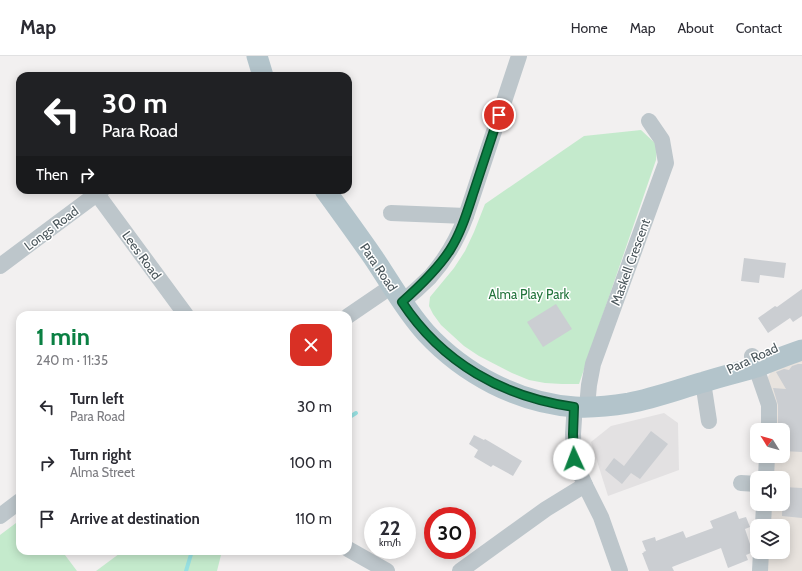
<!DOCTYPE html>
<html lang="en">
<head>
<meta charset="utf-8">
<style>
  :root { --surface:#fff; --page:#f7f7f7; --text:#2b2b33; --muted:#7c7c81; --line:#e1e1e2; --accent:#0b8043 }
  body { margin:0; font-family:Cabin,sans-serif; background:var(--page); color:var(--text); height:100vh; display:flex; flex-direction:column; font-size:15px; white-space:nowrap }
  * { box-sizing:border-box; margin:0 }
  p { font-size:13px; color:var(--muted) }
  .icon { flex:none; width:22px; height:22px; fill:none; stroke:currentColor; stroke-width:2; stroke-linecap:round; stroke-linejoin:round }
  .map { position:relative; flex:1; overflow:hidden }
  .sheet { position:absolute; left:16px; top:255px; width:336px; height:244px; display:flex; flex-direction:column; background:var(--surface); border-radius:12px; box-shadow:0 2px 10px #0003 }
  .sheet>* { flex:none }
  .top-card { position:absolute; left:16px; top:16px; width:336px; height:122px; border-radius:12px; box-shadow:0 2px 10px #0003; background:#202124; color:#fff; overflow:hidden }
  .needle { width:26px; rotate:307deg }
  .buttons { position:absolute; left:750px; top:367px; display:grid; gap:8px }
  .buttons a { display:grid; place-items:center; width:40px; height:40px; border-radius:8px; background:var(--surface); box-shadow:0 2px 10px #0003; font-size:20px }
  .speed { position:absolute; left:364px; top:451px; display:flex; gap:8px; font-size:20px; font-weight:700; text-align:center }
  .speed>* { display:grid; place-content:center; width:52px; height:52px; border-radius:50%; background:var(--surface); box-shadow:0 2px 10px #0003; line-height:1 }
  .speed small { font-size:10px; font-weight:400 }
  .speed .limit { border:6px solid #d22; background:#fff; color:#111 }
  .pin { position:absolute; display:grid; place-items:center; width:34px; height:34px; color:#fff; margin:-17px; border:2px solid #fff; border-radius:50%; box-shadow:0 1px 4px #0007 }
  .me { position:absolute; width:44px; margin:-22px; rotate:358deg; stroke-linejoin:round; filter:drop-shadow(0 0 3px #0008) }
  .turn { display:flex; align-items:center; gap:14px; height:84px; padding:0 20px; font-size:18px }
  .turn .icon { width:52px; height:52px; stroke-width:2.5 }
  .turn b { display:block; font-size:28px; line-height:34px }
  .then { display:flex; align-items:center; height:38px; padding:0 20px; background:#0003; gap:8px; font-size:15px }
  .round { display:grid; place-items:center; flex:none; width:42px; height:42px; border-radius:12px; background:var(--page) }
  .summary { display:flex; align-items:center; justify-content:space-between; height:68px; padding:0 20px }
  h1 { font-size:24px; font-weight:700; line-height:30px; color:var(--accent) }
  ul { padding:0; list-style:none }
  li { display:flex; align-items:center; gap:12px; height:56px; padding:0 20px }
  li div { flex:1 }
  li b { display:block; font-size:15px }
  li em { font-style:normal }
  header { display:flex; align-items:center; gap:24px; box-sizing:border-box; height:56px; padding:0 20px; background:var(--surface); border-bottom:1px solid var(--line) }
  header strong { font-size:19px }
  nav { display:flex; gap:22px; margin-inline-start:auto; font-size:14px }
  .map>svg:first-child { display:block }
  .commercial { fill:#e8e3de }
  .education { fill:#e3e1e2 }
  .green { fill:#c4eacc }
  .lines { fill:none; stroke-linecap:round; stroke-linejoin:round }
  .stream { stroke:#97e0e1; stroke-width:4 }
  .building { fill:#cbced2 }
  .minor { stroke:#bdc6cb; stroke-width:16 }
  .major { stroke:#b3c4cb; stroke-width:21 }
  .route-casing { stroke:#07532c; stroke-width:10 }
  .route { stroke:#0b8043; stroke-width:7 }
  .labels { text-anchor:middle; stroke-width:3; stroke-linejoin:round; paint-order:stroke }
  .street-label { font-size:13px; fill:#4a565b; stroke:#fff }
  .park-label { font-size:13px; fill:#23743c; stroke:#fff }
</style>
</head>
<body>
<header>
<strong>Map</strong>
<nav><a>Home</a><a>Map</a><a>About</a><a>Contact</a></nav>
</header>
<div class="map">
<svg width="802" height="515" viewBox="0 0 802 515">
  <rect width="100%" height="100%" fill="#f2f0f0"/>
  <!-- commercial -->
  <polygon class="commercial" points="802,304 802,515 765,515 766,496 783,496 783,470 768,470 770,448 783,448 783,422 772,422 773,400 783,400 783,374 775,374 766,324 771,316"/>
  <!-- education -->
  <polygon class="education" points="664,357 678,367 679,414 608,440 591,386 611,370"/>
  <!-- green -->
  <g class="green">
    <polygon points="641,74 657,89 656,104 579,328 562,328 545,327 529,324 512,317 479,300 464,290 441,269 433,258 429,250 430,241 454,212 465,195 474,176 485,148 584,80"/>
    <polygon points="20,464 20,495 62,495 77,515 0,515 0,479"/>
    <polygon points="123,495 222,495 217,515 96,515"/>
  </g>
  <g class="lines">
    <!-- stream -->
    <g class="stream">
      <polyline points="348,362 356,357"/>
      <polyline points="186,515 192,495"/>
    </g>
  </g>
  <!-- building -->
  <g class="building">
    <polygon points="744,202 786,207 784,222 760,219 759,227 741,225"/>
    <polygon points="802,233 802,260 793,266 790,262 768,277 758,262 775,250 777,251"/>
    <polygon points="556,248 572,273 543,291 527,266"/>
    <polygon points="798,308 802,308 802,396 783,395 783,374 778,374 778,349 773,332 786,333 776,316 784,313 789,314 792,310"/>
    <polygon points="651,375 668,388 640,423 631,417 622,428 605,414 614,402 624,410"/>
    <polygon points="474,379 484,384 485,383 522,405 513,420 493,409 491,411 474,401 478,394 469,388"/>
    <polygon points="783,431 802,432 802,462 782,460"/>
    <polygon points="736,455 739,463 746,461 750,471 745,473 752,494 751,497 746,499 748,504 728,512 721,492 672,511 674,515 649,515 642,497 644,497 643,496 646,495 642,485 655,481 656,485 683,475 686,482 713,472 710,465"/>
  </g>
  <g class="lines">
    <!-- minor -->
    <g class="minor">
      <polyline points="97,138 186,259"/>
      <polyline points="391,157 466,160"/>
      <polyline points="0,210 102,134"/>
      <path d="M402 246C412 238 421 230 430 221 446 203 458 182 466 160L519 0"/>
      <polyline points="348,260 392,230"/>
      <polyline points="752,300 769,349 769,374"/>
      <polyline points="703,326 709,365"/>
      <polyline points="574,351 574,363 573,378 574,403 585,429 601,461 620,515"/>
      <polyline points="587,351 589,329 593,308 666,107 662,84 649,65"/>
      <polyline points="766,422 767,400"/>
      <polyline points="741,427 757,428"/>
      <polyline points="0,460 20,445"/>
      <polyline points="763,470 764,448"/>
      <polyline points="348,493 387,515"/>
      <polyline points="460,515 546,453 585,429"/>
      <polyline points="760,515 761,496"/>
    </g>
    <!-- major -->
    <g class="major">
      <polyline points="257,0 263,20"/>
      <path d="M325 134C341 156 357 178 373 201 390 226 405 254 426 277 464 318 518 347 575 351 592 352 611 350 629 347 655 342 679 333 704 326 722 320 740 316 757 311 772 305 787 299 802 294"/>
    </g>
  </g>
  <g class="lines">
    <defs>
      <path id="route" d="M499 59C491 83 483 108 475 132 468 153 462 175 450 194 437 214 420 230 402 246 442 307 503 341 574 351L573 378 574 403"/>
    </defs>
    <!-- route casing -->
    <use href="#route" class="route-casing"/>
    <!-- route -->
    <use href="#route" class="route"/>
  </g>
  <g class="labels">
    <!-- street labels -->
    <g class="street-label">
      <text transform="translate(51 172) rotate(-37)" y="5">Longs Road</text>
      <text transform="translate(142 199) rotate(54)" y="5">Lees Road</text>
      <text transform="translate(630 206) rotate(-70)" y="5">Maskell Crescent</text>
      <text transform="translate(379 211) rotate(56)" y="5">Para Road</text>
      <text transform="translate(752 302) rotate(-25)" y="5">Para Road</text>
    </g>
    <!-- park labels -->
    <g class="park-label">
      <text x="529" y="243">Alma Play Park</text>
    </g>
  </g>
</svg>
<div class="buttons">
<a><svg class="needle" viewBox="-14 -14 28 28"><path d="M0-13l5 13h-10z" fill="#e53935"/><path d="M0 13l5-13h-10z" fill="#7c7c81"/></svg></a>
<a><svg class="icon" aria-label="sound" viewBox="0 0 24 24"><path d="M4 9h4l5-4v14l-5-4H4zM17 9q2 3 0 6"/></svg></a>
<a><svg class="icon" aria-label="layers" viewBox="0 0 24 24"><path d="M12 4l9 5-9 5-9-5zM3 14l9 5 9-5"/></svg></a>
</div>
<div class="speed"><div>22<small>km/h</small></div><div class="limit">30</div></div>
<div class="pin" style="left:499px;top:59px;background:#d93025"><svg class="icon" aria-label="arrive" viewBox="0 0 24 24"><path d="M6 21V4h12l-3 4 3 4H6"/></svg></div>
<svg class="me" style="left:574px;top:403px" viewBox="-20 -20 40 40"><circle r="19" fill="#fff"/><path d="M0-13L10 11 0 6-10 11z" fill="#0b8043"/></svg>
<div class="top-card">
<div class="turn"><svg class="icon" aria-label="left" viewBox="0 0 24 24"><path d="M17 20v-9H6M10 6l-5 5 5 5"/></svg><div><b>30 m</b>Para Road</div></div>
<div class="then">Then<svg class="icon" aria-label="right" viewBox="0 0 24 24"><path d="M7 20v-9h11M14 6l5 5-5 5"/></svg></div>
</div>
<section class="sheet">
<div class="summary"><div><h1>1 min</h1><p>240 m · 11:35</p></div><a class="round" style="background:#d93025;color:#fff"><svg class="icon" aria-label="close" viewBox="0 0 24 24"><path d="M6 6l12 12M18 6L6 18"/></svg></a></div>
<ul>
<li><svg class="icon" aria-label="left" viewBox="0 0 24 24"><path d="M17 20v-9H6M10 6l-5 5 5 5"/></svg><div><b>Turn left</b><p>Para Road</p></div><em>30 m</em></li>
<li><svg class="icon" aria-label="right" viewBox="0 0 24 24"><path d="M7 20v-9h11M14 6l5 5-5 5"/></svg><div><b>Turn right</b><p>Alma Street</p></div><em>100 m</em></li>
<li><svg class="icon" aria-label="arrive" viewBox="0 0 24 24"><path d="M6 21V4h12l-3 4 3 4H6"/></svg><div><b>Arrive at destination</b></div><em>110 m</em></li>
</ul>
</section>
</div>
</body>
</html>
